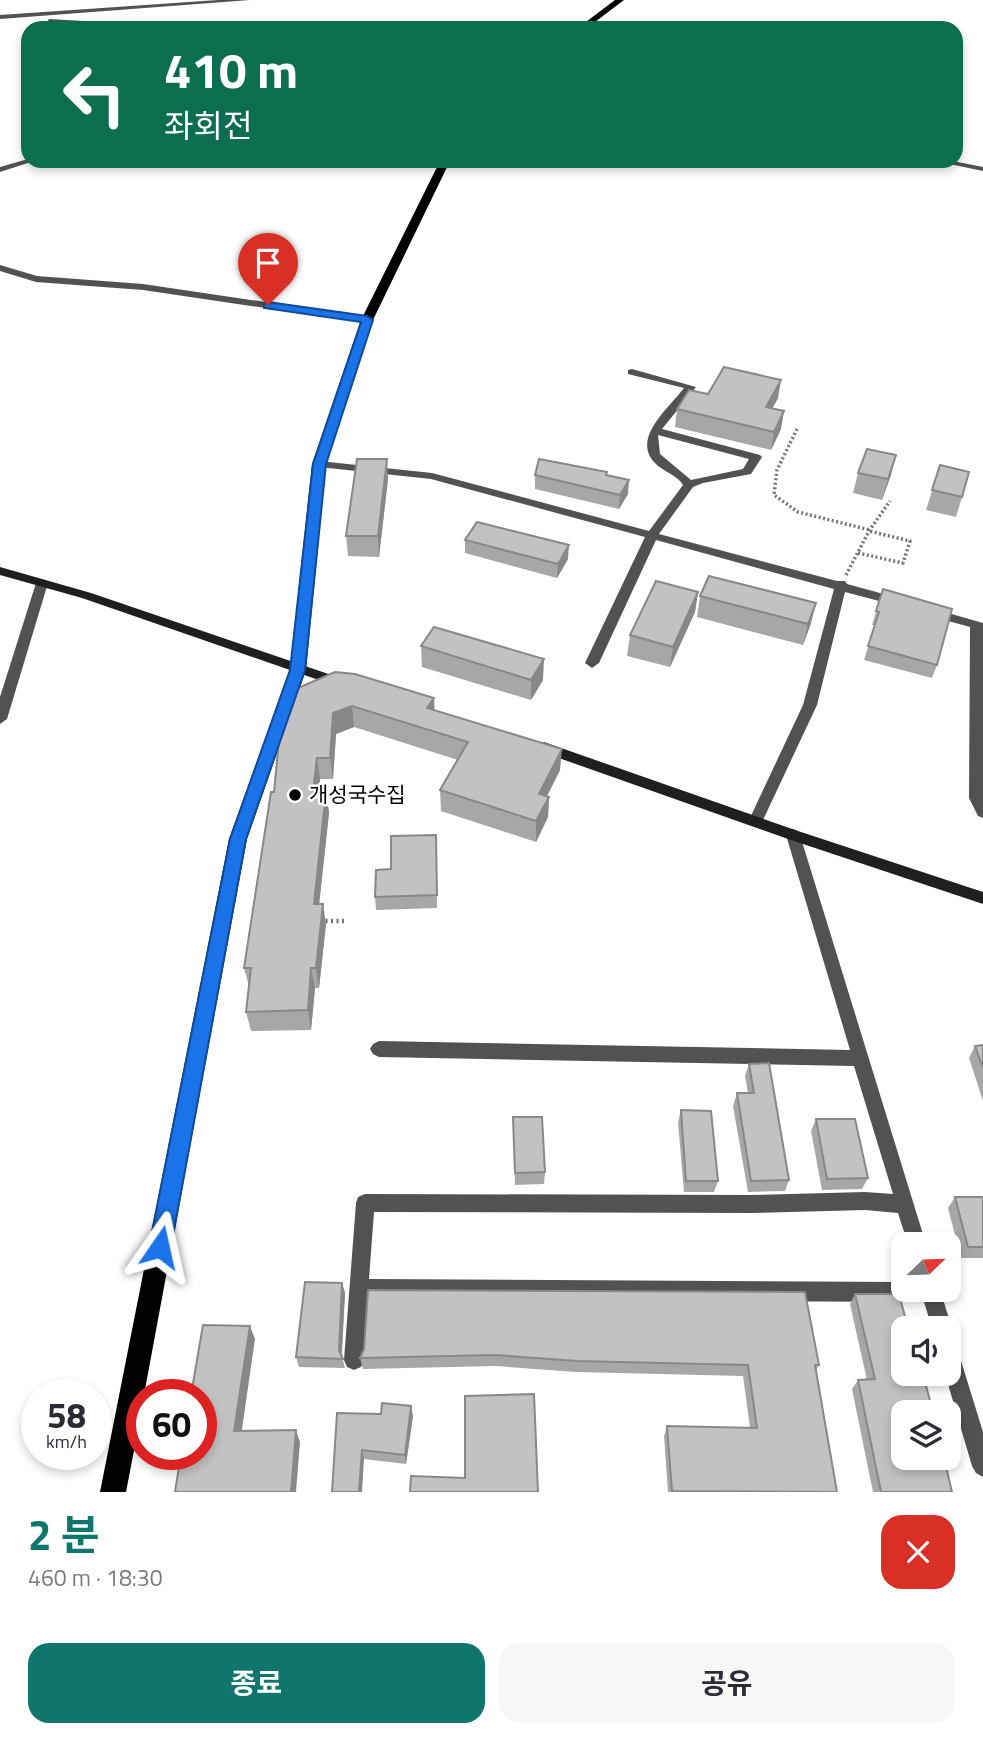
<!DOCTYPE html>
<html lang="ko">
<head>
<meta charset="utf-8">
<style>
  :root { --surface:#fff; --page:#f7f7f7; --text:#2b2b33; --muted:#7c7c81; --accent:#0f766e }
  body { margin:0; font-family:"Titillium Web","Noto Sans KR",sans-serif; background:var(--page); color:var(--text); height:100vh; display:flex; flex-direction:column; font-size:26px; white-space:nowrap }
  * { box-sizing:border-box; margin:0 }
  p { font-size:23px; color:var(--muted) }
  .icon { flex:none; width:38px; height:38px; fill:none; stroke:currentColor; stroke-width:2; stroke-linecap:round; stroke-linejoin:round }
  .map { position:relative; height:1492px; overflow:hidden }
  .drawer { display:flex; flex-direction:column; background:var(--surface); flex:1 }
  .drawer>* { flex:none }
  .top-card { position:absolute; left:21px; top:21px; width:942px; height:147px; border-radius:21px; box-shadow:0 4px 10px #0003; background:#0b6e4f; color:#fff; overflow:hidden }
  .needle { width:46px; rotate:67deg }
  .controls { position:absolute; left:891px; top:1232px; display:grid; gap:14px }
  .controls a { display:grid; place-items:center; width:70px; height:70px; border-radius:14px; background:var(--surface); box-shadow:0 4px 10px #0003; font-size:35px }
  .speed { position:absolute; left:21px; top:1379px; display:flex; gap:14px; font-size:35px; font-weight:700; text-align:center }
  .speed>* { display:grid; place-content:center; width:91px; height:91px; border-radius:50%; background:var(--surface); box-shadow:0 4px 10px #0003; line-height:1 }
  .speed small { font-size:18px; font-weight:400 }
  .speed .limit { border:10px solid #d22; background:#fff; color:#111 }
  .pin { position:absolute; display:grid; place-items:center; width:60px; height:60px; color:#fff; margin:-72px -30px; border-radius:50% 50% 50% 0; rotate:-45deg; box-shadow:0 0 7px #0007 }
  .pin .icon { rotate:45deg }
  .me { position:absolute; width:77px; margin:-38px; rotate:11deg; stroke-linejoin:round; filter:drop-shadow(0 0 5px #0008) }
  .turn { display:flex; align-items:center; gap:24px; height:147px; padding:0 28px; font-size:32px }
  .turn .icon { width:91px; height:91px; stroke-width:2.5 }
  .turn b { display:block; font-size:49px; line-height:60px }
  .round { display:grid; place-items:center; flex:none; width:74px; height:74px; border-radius:21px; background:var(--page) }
  .summary { display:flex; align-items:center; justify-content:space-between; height:119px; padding:0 28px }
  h1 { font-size:42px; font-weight:700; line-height:52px; color:var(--accent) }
  .primary-button { display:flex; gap:14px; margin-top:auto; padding:14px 28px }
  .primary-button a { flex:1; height:80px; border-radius:21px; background:var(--accent); color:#fff; font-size:28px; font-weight:700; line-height:80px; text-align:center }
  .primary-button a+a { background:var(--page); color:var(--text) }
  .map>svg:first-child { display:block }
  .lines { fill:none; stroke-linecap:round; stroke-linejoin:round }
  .path-far1 { stroke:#747474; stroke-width:3.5; stroke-dasharray:2 2.5; stroke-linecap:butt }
  .path { stroke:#747474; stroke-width:4.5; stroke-dasharray:2 3.5; stroke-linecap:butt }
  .street { fill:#525252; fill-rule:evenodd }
  .secondary { fill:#1f1f1f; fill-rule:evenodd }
  .primary { fill:#000; fill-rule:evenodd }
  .wall { fill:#a7a7a7 }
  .shaded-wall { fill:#888 }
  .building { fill:#c2c2c2; stroke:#888; stroke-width:2 }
  .route { fill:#1a73e8; stroke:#114b97; stroke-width:2 }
  .poi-dot { fill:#000; stroke:#fff; stroke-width:2.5 }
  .labels { text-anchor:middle; stroke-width:5; stroke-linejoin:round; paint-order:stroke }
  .poi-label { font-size:21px; fill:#000; stroke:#fff; text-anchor:start }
</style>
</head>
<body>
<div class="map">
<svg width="983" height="1492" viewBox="0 0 983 1492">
  <rect width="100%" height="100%" fill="#fff"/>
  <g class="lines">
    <!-- path-far1 -->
    <g class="path-far1">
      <polyline points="797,429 777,470 774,495 798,512 870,530"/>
      <polyline points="858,553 903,563 910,541 869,531"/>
      <polyline points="846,575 869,531 890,501"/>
    </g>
    <!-- path -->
    <polyline class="path" points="320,921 347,921"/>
    <!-- street -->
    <g class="street">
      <polygon points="218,0 250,0 0,19 0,15"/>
      <polygon points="49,19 169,26 172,28 47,22"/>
      <polygon points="28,159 28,161 34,161 0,172 0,167"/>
      <polygon points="935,161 953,161 983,167 983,171"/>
      <polygon points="0,265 37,276 143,284 367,317 372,320 367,323 143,290 36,282 0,271"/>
      <path d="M632 369 696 387 662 429 760 455 762 457 751 474 703 483 693 487 659 534 837 581H845L847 584 902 599 904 602 898 606 845 592 817 705 763 820 761 824H751L749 820 803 705 834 589 656 540 599 663 592 668 585 663 645 537 431 479 319 467 313 464 319 461 432 473 649 531 683 485C677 475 666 473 657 465 629 440 668 409 684 388L628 374V370ZM658 435 749 459 743 469 691 480 660 454Z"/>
      <polygon points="42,579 48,583 7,719 0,724 0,697 36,583"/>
      <polygon points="934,609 983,623 983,818 978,816 969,798 970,627 930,616 928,613 930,610"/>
      <polygon points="793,829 798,831 800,835 926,1244 908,1244 898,1213 865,1210 750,1213 374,1212 369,1279 903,1282 903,1290 940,1290 952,1328 949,1335 948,1328 932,1328 924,1302 368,1299 364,1360 361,1367 354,1370 347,1367 344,1360 356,1203 358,1197 365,1194 750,1195 865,1192 893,1194 854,1066 379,1057 373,1054 370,1049 373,1044 379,1041 850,1050 786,835 788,831"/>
      <polygon points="948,1341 955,1344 958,1351 983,1432 983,1477 976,1473 972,1466 945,1374 948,1374"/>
    </g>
    <!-- secondary -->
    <g class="secondary">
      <polygon points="0,567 91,593 346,680 348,683 341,688 336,686 82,598 0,575"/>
      <polygon points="544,742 798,831 983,892 983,904 788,839 539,751 537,747"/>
    </g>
    <!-- primary -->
    <g class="primary">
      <polygon points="615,0 624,0 587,28 578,28"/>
      <polygon points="440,161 450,161 373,320 326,464 306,670 247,839 144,1395 142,1395 142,1409 126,1492 100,1492 229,839 290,670 312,464 361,320"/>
    </g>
  </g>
  <!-- wall -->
  <g class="wall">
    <polygon points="708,394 778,398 772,409 781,429 771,450 675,427 677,409"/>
    <polygon points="940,465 962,497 956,517 926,510"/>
    <polygon points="858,473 891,475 882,500 853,493"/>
    <polygon points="535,475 628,494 619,509 535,489"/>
    <polygon points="388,479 379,557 348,556 346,536"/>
    <polygon points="465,540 568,559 557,578 465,553"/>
    <polygon points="883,589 937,665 932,678 864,660 875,625 872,625"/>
    <polygon points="698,592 695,612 670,667 627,656 630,635"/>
    <polygon points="700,596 811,623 803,645 697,617"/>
    <polygon points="421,646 543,680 531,700 422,667"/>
    <polygon points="291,691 434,698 434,710 560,770 547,796 549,797 548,817 536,842 441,811 440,790 458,760 354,727 336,734 333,779 320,779 319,792 326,792 329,813 319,904 326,924 319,988 315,988 311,1030 251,1031 246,1012 249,986 244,968"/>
    <polygon points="436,835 437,908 376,910 375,897 391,869"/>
    <polygon points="983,1045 983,1101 969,1058 975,1046"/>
    <polygon points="749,1064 789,1180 785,1191 748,1192 733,1106 737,1093 748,1093 745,1076"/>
    <polygon points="681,1110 718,1181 714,1192 684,1192 678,1122"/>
    <polygon points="513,1117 545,1172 544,1184 515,1185"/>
    <polygon points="816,1119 868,1178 862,1189 822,1190 811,1131"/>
    <polygon points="955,1197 983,1197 983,1258 961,1258 948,1208"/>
    <polygon points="342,1283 345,1293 342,1356 345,1368 299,1367 296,1357"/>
    <polygon points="855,1294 903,1328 952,1492 873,1492 852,1389 858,1380 867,1380 850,1304"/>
    <polygon points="364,1349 819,1365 816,1370 837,1492 668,1492 664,1436 667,1426 750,1428 743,1376 576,1372 496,1366 363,1369 360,1358"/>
    <polygon points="337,1413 413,1416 406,1464 364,1459"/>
  </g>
  <!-- shaded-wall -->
  <g class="shaded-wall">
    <polygon points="781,380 778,398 763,425 766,407"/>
    <polygon points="784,411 781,429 771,450 774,432"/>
    <polygon points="896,455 891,475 882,500 888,479"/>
    <polygon points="387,459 388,479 379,557 378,536"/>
    <polygon points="629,480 628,494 619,509 620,495"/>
    <polygon points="569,545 568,559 557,578 558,564"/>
    <polygon points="698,592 695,612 670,667 673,647"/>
    <polygon points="816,603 811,623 803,645 808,624"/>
    <polygon points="544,659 543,680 531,700 531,680"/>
    <polygon points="434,698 435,719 427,708"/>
    <polygon points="352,706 354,727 336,734 333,779 330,758 333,713"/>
    <polygon points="562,749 560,770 538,814 539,794"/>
    <polygon points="317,758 320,779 317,813 313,792"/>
    <polygon points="326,792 329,813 317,924 314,904"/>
    <polygon points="549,797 548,817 536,842 536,821"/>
    <polygon points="323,904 326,924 319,988 316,968"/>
    <polygon points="311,968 315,988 311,1030 308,1010"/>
    <polygon points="342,1283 345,1293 341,1360 339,1350"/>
    <polygon points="250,1326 255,1339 240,1443 234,1431"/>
    <polygon points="411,1406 413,1416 406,1464 405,1455"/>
    <polygon points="296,1430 300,1442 296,1492 291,1492"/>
    <polygon points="362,1450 364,1459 362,1492 359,1492"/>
  </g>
  <!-- building -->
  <g class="building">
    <polygon points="724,367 781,380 766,407 784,411 774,432 677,409 689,390 708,394"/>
    <polygon points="867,449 896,455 888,479 858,473"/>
    <polygon points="357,459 387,459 378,536 346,536"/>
    <polygon points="539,459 607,472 606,475 629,480 620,495 535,475"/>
    <polygon points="940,465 969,472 962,497 932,490"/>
    <polygon points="477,522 569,545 558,564 465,540"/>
    <polygon points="709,576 816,603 808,624 700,596"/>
    <polygon points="656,581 698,592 673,647 630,635"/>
    <polygon points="883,589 952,609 937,665 868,646 879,612 876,611"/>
    <polygon points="434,627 544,659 531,680 421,646"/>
    <polygon points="335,672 355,674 434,698 427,708 562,749 539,794 549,797 536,821 440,790 468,742 352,706 333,713 330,758 317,758 313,792 326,792 314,904 323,904 316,968 311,968 308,1010 246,1012 251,968 244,968 271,792 274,792 281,719 291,691"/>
    <polygon points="436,835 437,895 375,897 376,870 391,869 391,836"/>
    <polygon points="983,1045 983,1068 975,1046"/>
    <polygon points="769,1063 789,1180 751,1181 737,1093 754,1093 749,1064"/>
    <polygon points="681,1110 711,1111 718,1181 686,1181"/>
    <polygon points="513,1117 542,1117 545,1172 515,1173"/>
    <polygon points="816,1119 855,1119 868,1178 827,1179"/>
    <polygon points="955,1197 983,1197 983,1247 968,1247"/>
    <polygon points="305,1282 342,1283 339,1350 343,1359 296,1357"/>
    <polygon points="368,1290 805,1292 819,1365 815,1365 837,1492 672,1491 667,1426 757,1428 748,1365 577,1361 496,1355 360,1358 364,1349"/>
    <polygon points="855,1294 899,1294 908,1328 903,1328 903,1374 919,1374 920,1378 924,1378 933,1412 903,1412 903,1458 944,1458 952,1492 881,1492 858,1380 875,1379"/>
    <polygon points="203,1325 250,1326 234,1431 296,1430 291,1492 175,1492 181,1454 201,1454 201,1395 191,1395"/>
    <polygon points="534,1394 538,1492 410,1492 411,1476 465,1478 465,1396"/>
    <polygon points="382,1403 411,1406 405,1455 362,1450 359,1492 332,1492 337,1413 381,1414"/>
  </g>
  <!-- route -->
  <polygon class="route" points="268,302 367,316 373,320 326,464 305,670 246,839 171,1247 168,1254 160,1257 152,1254 149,1247 230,839 290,670 313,464 361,322 264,308 264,303"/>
  <!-- markers -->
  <circle class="poi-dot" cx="295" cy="795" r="7"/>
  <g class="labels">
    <!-- poi labels -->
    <g class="poi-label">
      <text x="309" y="802">개성국수집</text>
    </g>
  </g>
</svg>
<div class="controls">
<a><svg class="needle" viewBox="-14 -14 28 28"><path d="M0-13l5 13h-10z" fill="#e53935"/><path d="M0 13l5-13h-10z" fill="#7c7c81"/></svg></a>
<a><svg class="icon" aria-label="sound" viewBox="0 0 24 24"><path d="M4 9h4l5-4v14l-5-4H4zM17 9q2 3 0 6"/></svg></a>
<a><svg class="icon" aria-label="layers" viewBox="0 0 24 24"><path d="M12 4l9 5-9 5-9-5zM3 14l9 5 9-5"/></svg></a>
</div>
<div class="speed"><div>58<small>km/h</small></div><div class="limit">60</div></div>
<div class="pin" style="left:268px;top:305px;background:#d93025"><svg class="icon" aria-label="arrive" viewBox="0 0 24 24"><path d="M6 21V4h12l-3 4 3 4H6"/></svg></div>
<svg class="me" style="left:160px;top:1247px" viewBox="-20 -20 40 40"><path d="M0-17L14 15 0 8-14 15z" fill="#1a73e8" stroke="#fff" stroke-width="4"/></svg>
<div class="top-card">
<div class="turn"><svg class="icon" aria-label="left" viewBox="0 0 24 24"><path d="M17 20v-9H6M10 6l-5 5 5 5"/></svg><div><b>410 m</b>좌회전</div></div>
</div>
</div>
<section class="drawer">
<div class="summary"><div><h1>2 분</h1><p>460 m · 18:30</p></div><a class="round" style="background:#d93025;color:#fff"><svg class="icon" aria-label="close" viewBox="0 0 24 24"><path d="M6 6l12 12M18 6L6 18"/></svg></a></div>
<div class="primary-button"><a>종료</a><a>공유</a></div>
</section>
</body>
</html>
